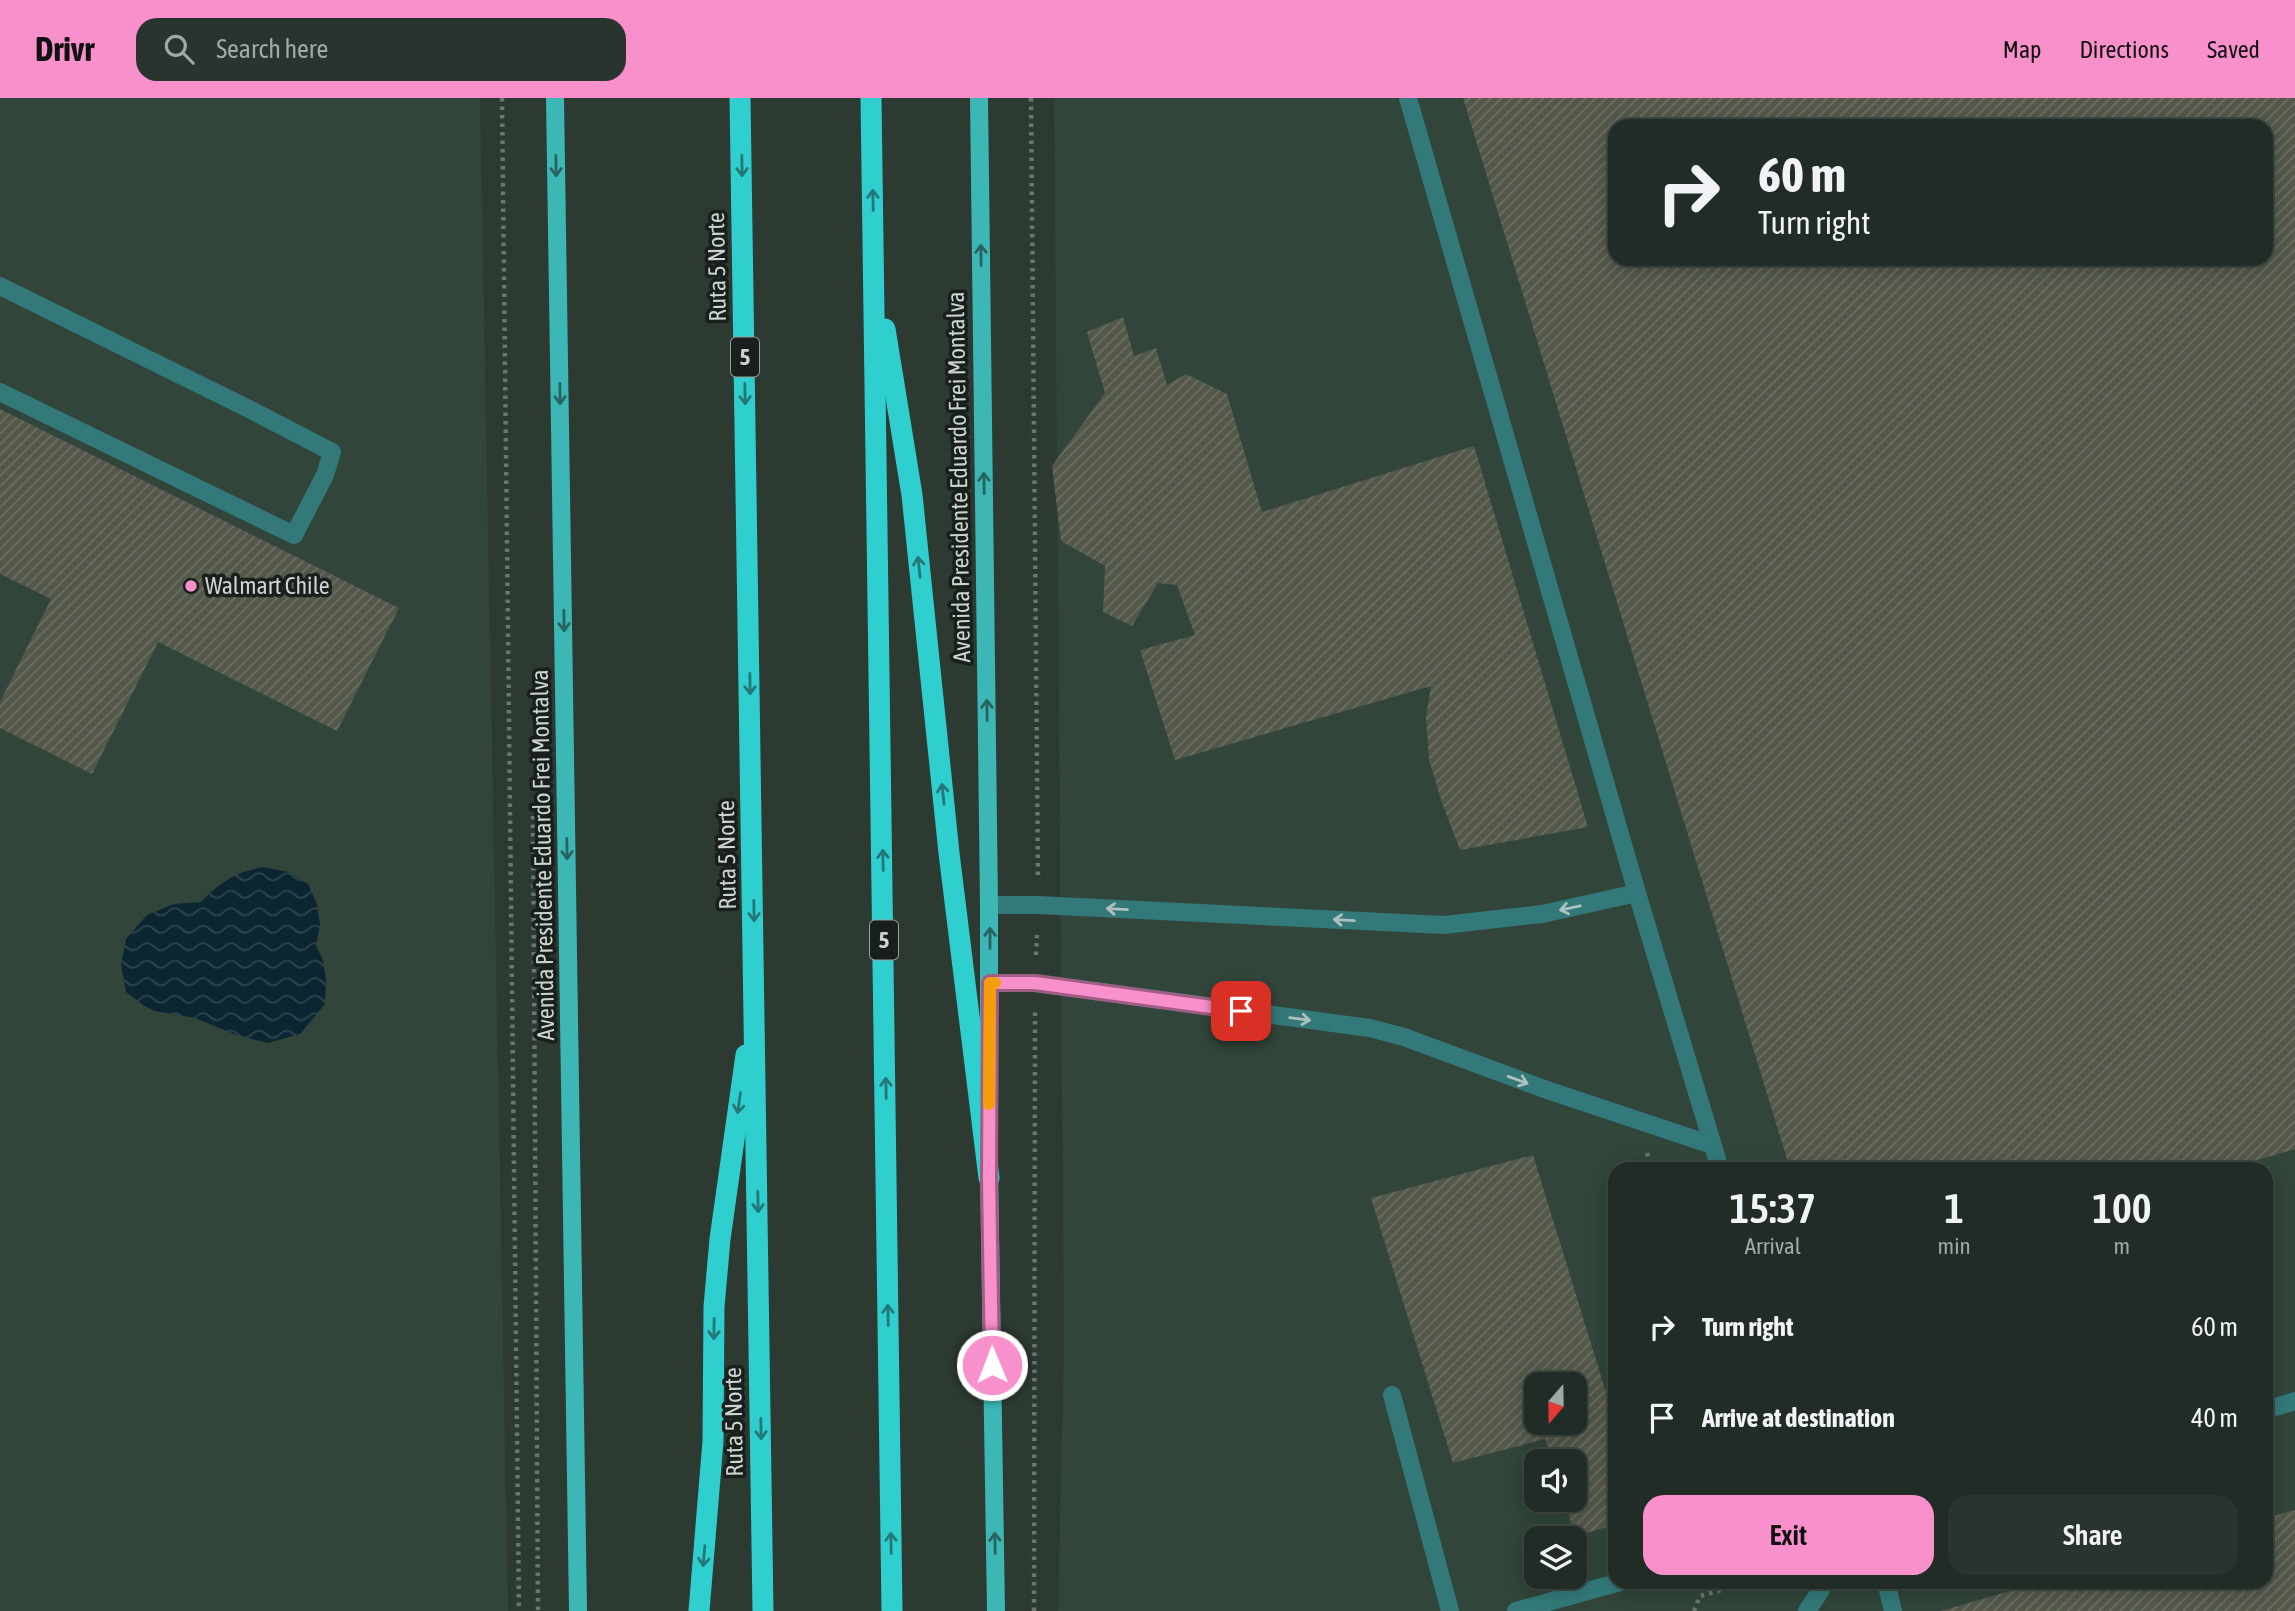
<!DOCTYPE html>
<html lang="en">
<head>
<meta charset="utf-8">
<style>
  :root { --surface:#212c26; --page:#29342e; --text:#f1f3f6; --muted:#a2a7a7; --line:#3e4843; --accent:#f890cb }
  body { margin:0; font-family:"Asap Condensed",sans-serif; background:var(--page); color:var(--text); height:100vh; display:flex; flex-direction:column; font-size:26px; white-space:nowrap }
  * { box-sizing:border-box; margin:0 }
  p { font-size:23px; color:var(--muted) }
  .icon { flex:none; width:38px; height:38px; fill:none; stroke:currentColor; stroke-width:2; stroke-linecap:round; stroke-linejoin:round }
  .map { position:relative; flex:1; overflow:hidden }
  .side { position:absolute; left:1608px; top:1064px; width:665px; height:427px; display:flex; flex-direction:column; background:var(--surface); border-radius:21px; box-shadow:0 4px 18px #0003,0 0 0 2px var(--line) }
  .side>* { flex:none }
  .banner { position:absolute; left:1608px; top:21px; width:665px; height:147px; border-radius:21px; box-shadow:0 4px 18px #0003,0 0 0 2px var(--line); background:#212c26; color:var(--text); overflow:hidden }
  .needle { width:46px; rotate:200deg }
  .tools { position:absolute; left:1524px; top:1274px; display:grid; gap:14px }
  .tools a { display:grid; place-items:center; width:63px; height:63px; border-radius:14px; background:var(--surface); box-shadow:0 4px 18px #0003,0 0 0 2px var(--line); font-size:35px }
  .pin { position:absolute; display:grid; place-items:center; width:60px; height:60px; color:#fff; margin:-30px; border-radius:14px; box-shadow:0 4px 10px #0006 }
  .me { position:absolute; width:77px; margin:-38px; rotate:359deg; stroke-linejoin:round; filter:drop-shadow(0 0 5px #0008) }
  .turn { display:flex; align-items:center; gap:24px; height:147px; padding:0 35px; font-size:32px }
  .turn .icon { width:91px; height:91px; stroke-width:2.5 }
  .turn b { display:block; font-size:49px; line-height:60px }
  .eta { display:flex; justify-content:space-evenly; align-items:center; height:119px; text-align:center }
  .eta b { font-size:42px; font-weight:600; line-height:49px }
  .action { display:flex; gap:14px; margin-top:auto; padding:14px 35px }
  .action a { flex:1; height:80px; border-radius:21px; background:var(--accent); color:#111; font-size:28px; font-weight:600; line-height:80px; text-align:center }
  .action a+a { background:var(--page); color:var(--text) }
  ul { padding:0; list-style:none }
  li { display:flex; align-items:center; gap:21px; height:91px; padding:0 35px }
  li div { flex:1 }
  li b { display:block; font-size:26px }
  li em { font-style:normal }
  header { display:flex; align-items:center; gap:42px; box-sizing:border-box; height:98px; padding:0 35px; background:var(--accent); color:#111 }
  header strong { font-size:33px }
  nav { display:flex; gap:38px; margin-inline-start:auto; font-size:24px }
  .search { width:490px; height:63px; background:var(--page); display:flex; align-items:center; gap:18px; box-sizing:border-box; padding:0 24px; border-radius:21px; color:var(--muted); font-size:26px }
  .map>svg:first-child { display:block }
  .built { fill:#31453a; fill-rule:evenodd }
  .water { fill:url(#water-waves) }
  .building { fill:url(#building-hatch); fill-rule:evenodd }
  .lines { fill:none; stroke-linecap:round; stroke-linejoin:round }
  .path { stroke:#6a766f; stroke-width:4.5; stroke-dasharray:3.5 5; stroke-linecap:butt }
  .minor { stroke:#337979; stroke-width:18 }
  .major { stroke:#3cb7b6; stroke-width:18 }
  .highway { stroke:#30cfcf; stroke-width:21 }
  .oneway { stroke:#296361 }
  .oneway2 { stroke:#247776 }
  .oneway3 { stroke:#adc2be }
  .route-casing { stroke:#a15e84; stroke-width:18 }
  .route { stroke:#f890cb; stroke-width:12 }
  .slow { stroke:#f59e0b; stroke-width:12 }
  .poi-dot { fill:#f890cb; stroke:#191f1c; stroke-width:2.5 }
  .labels { text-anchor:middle; stroke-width:7; stroke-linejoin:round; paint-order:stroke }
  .shield { fill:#191f1c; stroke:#969e99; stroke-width:2 }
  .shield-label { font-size:23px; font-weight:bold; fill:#ccd4cf }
  .street-label { font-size:24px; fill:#ccd4cf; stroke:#191f1c }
  .poi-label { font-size:24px; fill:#ccd4cf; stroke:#191f1c; text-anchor:start }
</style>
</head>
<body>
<header>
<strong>Drivr</strong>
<div class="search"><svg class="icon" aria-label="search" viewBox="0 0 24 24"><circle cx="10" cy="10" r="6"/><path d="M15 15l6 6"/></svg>Search here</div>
<nav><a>Map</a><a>Directions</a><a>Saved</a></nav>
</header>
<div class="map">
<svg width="2295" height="1513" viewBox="0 0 2295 1513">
  <defs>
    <pattern id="water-waves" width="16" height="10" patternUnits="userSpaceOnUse" patternTransform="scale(1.75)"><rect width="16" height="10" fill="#0c2631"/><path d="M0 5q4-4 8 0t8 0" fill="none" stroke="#2e454e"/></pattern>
    <pattern id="building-hatch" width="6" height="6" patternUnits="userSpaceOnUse" patternTransform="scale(1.75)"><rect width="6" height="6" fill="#53584b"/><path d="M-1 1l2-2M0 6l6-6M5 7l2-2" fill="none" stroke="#6b6f64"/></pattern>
  </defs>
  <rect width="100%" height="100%" fill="#2c3a32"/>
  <!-- built -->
  <g class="built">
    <polygon points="0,0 480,0 508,1513 0,1513"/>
    <path d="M1054 0H2295V1513H1058L1064 1247ZM1615 28H2266V161H1615ZM1615 1071H2266V1484H1615ZM1536 1286H1575V1325H1536ZM1536 1363H1575V1402H1536ZM1536 1440H1575V1479H1536Z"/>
  </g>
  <!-- water -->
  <path class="water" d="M263 769 288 774 308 786 317 806 320 827 316 848 323 862 326 881 325 906 300 936 268 945 239 938 195 920 155 913 143 907 126 894 121 867 126 841 147 817 174 806 201 804C222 783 235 775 263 769Z"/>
  <!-- building -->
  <g class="building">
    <path d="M1463 0H2295V1051L2228 1071H1790ZM1615 28H2266V161H1615Z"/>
    <polygon points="1123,219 1134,258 1156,250 1167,287 1186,276 1227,296 1262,414 1474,348 1588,729 1460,752 1441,702 1429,661 1426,619 1431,588 1175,662 1140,552 1195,537 1177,487 1158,485 1132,528 1103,514 1105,468 1061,443 1052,368 1105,295 1087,234"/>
    <polygon points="0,311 399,510 337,633 158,544 92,676 0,630 0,604 51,501 0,476"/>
    <path d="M1533 1057 1608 1301 1615 1307V1427L1575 1438 1564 1402H1575V1363H1552L1545 1341 1453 1365 1371 1100ZM1536 1286H1575V1325H1536Z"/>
    <polygon points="2295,1412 2295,1513 1941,1513 2041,1484 2266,1484 2266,1420"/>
  </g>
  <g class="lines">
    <!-- path -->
    <g class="path">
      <polyline points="502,0 519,1513"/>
      <polyline points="1031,0 1038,780"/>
      <polyline points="533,718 538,1513"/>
      <polyline points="1036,857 1037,837"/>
      <polyline points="1647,1055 1651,1071"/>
      <polyline points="1034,1513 1035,914"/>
      <polyline points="1694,1513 1700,1498 1750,1484"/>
    </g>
    <!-- minor -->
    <g class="minor">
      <polyline points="1408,0 1637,795 1720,1071"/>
      <polyline points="0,188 251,312 332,354 325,377 294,437 0,294"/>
      <polyline points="989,807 1038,807 1444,827 1542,816 1637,795"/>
      <polyline points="990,885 1035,885 1370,930 1404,939 1547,992 1712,1047"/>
      <polyline points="1392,1297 1450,1513"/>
      <polyline points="2266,1312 2295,1303"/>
      <polyline points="1886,1484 1893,1513"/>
      <polyline points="1516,1513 1620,1484"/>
      <polyline points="1807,1513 1826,1484"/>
    </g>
    <!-- major -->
    <g class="major">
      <polyline points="555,0 578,1513"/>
      <polyline points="979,0 989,807 989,1016"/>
      <polyline points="989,1069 996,1513"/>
    </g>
    <!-- highway -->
    <g class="highway">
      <polyline points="740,0 763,1513"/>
      <polyline points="871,0 892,1513"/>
      <polyline points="885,231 912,397 949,755 989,1080"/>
      <polyline points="699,1513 713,1343 714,1209 720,1141 746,957"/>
    </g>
  </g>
  <!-- one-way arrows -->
  <defs><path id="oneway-shaft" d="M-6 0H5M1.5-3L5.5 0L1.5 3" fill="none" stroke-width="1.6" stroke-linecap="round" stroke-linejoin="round" transform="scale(1.75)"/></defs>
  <g class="oneway">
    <use href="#oneway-shaft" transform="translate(556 68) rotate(89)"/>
    <use href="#oneway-shaft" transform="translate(981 157) rotate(-91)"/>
    <use href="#oneway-shaft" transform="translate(560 296) rotate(89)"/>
    <use href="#oneway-shaft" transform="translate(984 385) rotate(-91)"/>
    <use href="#oneway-shaft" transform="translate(564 523) rotate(89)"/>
    <use href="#oneway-shaft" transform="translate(987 612) rotate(-91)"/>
    <use href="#oneway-shaft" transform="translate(567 751) rotate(89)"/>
    <use href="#oneway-shaft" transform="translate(990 840) rotate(-90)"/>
    <use href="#oneway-shaft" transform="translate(995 1445) rotate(-91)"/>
  </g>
  <g class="oneway2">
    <use href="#oneway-shaft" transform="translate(742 68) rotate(89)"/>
    <use href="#oneway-shaft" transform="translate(873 102) rotate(-91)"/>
    <use href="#oneway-shaft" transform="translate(745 296) rotate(89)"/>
    <use href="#oneway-shaft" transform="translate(919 469) rotate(-96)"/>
    <use href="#oneway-shaft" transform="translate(750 586) rotate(89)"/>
    <use href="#oneway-shaft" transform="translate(943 696) rotate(-96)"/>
    <use href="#oneway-shaft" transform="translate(883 762) rotate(-91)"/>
    <use href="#oneway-shaft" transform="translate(754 813) rotate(89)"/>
    <use href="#oneway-shaft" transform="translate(886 990) rotate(-91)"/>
    <use href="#oneway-shaft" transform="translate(739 1005) rotate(98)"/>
    <use href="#oneway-shaft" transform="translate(758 1104) rotate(89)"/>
    <use href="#oneway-shaft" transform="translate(888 1217) rotate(-91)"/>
    <use href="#oneway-shaft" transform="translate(714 1231) rotate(91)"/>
    <use href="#oneway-shaft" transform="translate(761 1331) rotate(89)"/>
    <use href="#oneway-shaft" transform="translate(891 1445) rotate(-91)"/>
    <use href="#oneway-shaft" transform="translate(704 1458) rotate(95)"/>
  </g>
  <g class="oneway3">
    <use href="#oneway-shaft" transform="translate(1570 810) rotate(168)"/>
    <use href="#oneway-shaft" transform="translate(1117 811) rotate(-177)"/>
    <use href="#oneway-shaft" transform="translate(1344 822) rotate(-177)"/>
    <use href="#oneway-shaft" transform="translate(1300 921) rotate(8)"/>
    <use href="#oneway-shaft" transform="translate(1518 982) rotate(20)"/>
  </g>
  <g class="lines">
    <defs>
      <polyline id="route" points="992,1267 989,1080 990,885 1035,885 1241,913"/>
    </defs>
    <!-- route casing -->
    <use href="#route" class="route-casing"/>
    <!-- route -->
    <use href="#route" class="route"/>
    <!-- slow -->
    <polyline class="slow" points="989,1006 990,885 995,885"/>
  </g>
  <!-- markers -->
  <circle class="poi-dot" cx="191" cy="488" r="7"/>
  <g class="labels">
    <!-- shield labels -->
    <g class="shield">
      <rect x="731" y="239.5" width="28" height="39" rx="5"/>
      <rect x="870" y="822.5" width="28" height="39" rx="5"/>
    </g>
    <g class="shield-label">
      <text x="745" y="267">5</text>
      <text x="884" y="850">5</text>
    </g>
    <!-- street labels -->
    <g class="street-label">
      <text transform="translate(717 169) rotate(-91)" y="8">Ruta 5 Norte</text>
      <text transform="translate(959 379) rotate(-91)" y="8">Avenida Presidente Eduardo Frei Montalva</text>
      <text transform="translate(543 757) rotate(-91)" y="8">Avenida Presidente Eduardo Frei Montalva</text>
      <text transform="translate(727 757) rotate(-91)" y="8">Ruta 5 Norte</text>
      <text transform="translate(734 1324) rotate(-91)" y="8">Ruta 5 Norte</text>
    </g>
    <!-- poi labels -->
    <g class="poi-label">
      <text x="205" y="496">Walmart Chile</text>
    </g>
  </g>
</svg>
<div class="tools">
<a><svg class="needle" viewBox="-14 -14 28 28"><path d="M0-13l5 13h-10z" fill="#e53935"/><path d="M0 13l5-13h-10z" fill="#a2a7a7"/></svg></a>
<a><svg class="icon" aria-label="sound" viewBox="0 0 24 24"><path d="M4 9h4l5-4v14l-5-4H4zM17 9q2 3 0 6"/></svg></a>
<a><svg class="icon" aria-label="layers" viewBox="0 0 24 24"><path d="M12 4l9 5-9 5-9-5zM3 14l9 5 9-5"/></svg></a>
</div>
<div class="pin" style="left:1241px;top:913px;background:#d93025"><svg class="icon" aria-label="arrive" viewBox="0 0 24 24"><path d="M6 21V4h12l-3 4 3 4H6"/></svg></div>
<svg class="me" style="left:992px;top:1267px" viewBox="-20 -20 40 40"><circle r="17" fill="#f890cb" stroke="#fff" stroke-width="3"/><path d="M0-11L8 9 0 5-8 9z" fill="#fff"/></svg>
<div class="banner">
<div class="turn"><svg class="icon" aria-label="right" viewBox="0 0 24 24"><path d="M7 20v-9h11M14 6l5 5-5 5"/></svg><div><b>60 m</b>Turn right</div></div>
</div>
<section class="side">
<div class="eta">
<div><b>15:37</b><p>Arrival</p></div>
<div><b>1</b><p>min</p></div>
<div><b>100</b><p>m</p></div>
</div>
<ul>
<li><svg class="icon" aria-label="right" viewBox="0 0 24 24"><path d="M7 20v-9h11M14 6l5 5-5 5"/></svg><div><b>Turn right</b></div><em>60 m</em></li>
<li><svg class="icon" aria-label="arrive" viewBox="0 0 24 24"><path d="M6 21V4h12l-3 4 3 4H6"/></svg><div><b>Arrive at destination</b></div><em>40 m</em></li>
</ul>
<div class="action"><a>Exit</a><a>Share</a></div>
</section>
</div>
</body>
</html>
